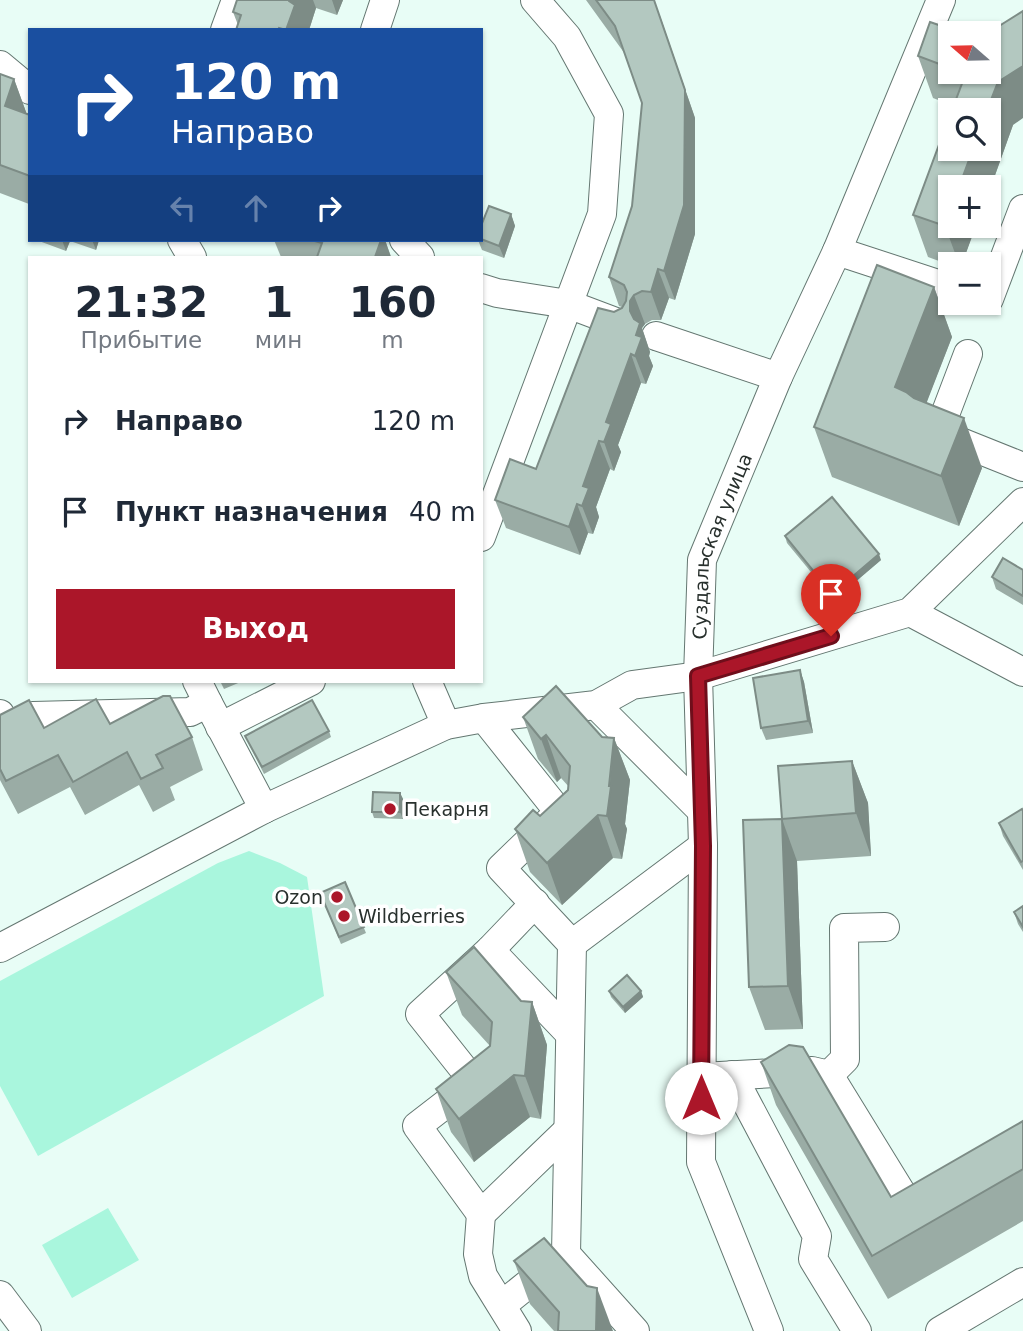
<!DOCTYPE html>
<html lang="ru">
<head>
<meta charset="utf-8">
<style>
  :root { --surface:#fff; --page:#f6f6f7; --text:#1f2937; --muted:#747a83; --accent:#ab1629 }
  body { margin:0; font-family:"DejaVu Sans",sans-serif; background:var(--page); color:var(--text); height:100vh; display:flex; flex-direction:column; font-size:26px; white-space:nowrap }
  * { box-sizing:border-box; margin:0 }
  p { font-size:23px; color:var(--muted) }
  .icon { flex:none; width:38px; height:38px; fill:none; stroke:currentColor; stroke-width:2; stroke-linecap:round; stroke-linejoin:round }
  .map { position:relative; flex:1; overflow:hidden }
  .side { position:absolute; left:28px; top:256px; width:455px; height:427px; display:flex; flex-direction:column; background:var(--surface); border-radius:0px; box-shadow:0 2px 5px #0004 }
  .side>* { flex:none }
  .hud { position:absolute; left:28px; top:28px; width:455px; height:214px; border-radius:0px; box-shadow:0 2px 5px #0004; background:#1a4fa0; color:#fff; overflow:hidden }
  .needle { width:46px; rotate:290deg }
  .tools { position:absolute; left:938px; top:21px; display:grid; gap:14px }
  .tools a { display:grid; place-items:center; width:63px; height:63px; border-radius:0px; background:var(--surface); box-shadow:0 2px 5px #0004; font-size:35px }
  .pin { position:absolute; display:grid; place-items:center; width:60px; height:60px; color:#fff; margin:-72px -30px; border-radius:50% 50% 50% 0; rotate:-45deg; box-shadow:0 0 7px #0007 }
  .pin .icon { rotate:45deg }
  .me { position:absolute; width:77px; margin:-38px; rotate:0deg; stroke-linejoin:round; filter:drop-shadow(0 0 5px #0008) }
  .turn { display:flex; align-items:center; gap:24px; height:147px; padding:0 28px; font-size:32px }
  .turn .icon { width:91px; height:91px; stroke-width:2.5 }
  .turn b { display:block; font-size:49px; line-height:60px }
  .lanes { display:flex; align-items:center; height:66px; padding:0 28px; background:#0003; justify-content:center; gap:35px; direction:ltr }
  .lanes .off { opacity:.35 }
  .eta { display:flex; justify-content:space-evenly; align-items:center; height:119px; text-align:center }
  .eta b { font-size:42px; font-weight:700; line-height:49px }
  .action { display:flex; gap:14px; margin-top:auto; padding:14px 28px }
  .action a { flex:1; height:80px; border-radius:0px; background:var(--accent); color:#fff; font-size:28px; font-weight:700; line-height:80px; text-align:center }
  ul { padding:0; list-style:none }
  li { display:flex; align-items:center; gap:21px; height:91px; padding:0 28px }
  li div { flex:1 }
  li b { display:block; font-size:26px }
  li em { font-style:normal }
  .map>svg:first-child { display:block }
  .green { fill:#a9f6dd }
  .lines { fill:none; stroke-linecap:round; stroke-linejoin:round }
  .minor-casing { stroke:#647771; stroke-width:30 }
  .minor { stroke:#fff; stroke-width:28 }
  .wall { fill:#9aaca5 }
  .shaded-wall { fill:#7d8c86 }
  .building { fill:#b3c8c0; stroke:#7d8c86; stroke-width:2 }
  .route-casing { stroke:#6f0e1b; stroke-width:18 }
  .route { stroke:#ab1629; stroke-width:12 }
  .poi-dot { fill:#ab1629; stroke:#fff; stroke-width:2.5 }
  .labels { text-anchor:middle; stroke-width:7; stroke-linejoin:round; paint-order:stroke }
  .street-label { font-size:19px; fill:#28302d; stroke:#fff }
  .poi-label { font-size:19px; fill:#28302d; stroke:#fff; text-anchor:start }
</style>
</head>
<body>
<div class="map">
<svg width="1023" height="1331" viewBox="0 0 1023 1331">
  <rect width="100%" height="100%" fill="#e8fdf6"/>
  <!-- green -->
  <g class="green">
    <polygon points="249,851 280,863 307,877 324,996 38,1156 0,1086 0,981 218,863"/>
    <polygon points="108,1208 139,1260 72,1298 42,1245"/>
  </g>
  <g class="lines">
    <defs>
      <g id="minor">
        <polyline points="225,30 236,0"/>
        <polyline points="375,30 385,0"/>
        <polyline points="0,65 30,90"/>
        <polyline points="182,240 192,257"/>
        <polyline points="404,240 420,257"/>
        <polyline points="837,251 950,288"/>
        <polyline points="481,288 497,293 568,304 621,324"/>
        <polyline points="989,299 1023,209"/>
        <polyline points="656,336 778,377"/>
        <polyline points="968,354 938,433 1023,467"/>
        <polyline points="481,537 602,214 609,114 567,37 535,0"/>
        <polyline points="910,612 1023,672"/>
        <polyline points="197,681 208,703"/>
        <polyline points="427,681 446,725"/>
        <polyline points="596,705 702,811"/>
        <polyline points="0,714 7,728 33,716 190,712 208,703 264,809"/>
        <polyline points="484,718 559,812 501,868 572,944 566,1254 635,1331"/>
        <polyline points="220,727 311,681"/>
        <polyline points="535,903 490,950 420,1014 474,1082 417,1126 481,1214 566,1132"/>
        <polyline points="572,944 703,846"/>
        <polyline points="0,948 264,809 446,725 484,718 596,705 632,685 698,676 910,612 1023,502"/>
        <polyline points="490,950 569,1033"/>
        <polyline points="732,1075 817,1236 813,1259 857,1331"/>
        <polyline points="829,1075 845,1059 844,928 885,927"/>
        <polyline points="702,1077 812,1071 829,1075 904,1197 916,1205 929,1197"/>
        <polyline points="481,1214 478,1254 483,1276 517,1331"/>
        <polyline points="0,1295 27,1331"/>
        <polyline points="502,1305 554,1263"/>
        <path id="s1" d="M769 1331 701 1162 703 846 698 676 702 560 778 377 837 251 941 0"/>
        <polyline points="940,1331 1023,1282"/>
      </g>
    </defs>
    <!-- minor casing -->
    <use href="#minor" class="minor-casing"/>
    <!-- minor -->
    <use href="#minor" class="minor"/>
  </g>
  <!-- wall -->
  <g class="wall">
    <polygon points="237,0 343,0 337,15 316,8 309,30 236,30 238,25 233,12"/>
    <polygon points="586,0 654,0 695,118 695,234 675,300 669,298 661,320 652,320 645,324 642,328 650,352 649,356 653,366 646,384 641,383 618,445 621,452 614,471 610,469 596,507 599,517 593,534 588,533 580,555 506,528 495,500 536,469 614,312 622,307 619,306 609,277 632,206 642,103 625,54"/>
    <polygon points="950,33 950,72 989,72 1013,125 989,192 989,187 962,264 950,265 928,257 913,215 954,106 933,98 918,56"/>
    <polygon points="0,74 14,79 26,112 26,113 30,115 30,215 28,209 29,204 0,193"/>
    <polygon points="511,214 515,226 504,258 482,250 478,240 481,240"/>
    <polygon points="39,240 99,240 96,250 70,241 66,251 39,241"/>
    <polygon points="274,240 385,240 391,257 281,257"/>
    <polygon points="934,287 952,337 926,403 982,468 959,526 832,477 814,427"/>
    <polygon points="785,536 881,560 834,600 787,543"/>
    <polygon points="1023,570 1023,605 996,589 992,577"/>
    <polygon points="800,670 804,682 813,733 766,740 761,728"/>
    <polygon points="220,681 243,681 224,689"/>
    <polygon points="0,715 44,728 110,724 192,737 203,770 170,787 175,800 153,812 139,785 85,815 70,787 18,814 0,780"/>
    <polygon points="523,717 602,737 614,738 630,780 625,824 627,829 622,859 613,858 562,905 530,872 515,829 540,816 568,790 569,787 561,778 557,782 538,759"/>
    <polygon points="329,731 331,737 264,774 245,736"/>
    <polygon points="852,761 868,803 871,856 797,861 803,1029 765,1030 749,987 782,819"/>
    <polygon points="400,793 403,799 403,819 374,818 372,812"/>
    <polygon points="1023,811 1023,870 1003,836 999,823"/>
    <polygon points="345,882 366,933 341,944 320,893"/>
    <polygon points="1023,906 1023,932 1018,924 1014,912"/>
    <polygon points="446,972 521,1001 532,1002 547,1045 541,1119 530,1117 474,1162 451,1132 436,1089 490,1046 462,1015"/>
    <polygon points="609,991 641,991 643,997 625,1013 611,997"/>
    <polygon points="761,1062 891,1197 1023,1121 1023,1221 888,1299 776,1105"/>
    <polygon points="514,1261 613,1331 554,1331 530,1304"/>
  </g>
  <!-- shaded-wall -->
  <g class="shaded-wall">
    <polygon points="289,0 313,0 316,8 309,30 286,30"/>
    <polygon points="332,0 343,0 337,15"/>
    <polygon points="660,16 695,118 695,234 675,300 664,271"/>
    <polygon points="1023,66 1023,118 1013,125 989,192 989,187 959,187 973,149 989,149 989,110 987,110 998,82"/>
    <polygon points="14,79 26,112 17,139 5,106"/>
    <polygon points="950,212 950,226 976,226 962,264 959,264 945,226"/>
    <polygon points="511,214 515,226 504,258 499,246"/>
    <polygon points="62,240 69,240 70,241 66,251"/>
    <polygon points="92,240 99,240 96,250"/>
    <polygon points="381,240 385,240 391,257 375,257"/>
    <polygon points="658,269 669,298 661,320 651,292"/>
    <polygon points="934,287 952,337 913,438 895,387"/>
    <polygon points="634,295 645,324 642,328 650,352 649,356 653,366 646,384 635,356 630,311 630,301"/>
    <polygon points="631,354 641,383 618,445 621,452 614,471 604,442 606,422"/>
    <polygon points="964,418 982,468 959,526 941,476"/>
    <polygon points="599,441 610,469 596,507 599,517 593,534 582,506 583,486"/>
    <polygon points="577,504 588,533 580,555 569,527"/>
    <polygon points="879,554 881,560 834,600 832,594"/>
    <polygon points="800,670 804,682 813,733 808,721"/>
    <polygon points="546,735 561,778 557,782 541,739"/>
    <polygon points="614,738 630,780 625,824 627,829 622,859 607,816"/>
    <polygon points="852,761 868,803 871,856 856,813"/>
    <polygon points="400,793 403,799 403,819 400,812"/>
    <polygon points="598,815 613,858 562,905 547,863"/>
    <polygon points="782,819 797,861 803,1029 788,986"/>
    <polygon points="641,991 643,997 625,1013 623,1007"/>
    <polygon points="532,1002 547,1045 541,1119 525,1076"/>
    <polygon points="514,1075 530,1117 474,1162 459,1119"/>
    <polygon points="597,1288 613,1331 596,1331"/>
  </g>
  <!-- building -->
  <g class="building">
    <polygon points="237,0 289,0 289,1 295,5 286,30 279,28 278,30 236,30 241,15 233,12"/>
    <polygon points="596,0 654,0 685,90 684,205 664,271 658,269 651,292 642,291 634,295 630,301 630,311 634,319 640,323 636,335 642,337 635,356 631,354 606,422 611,424 604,442 599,441 583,486 589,488 582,506 577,504 569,527 495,500 510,459 536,469 598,308 614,312 622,308 626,301 627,292 624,285 609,277 632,206 642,103 615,26"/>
    <polygon points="1023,11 1023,66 998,82 987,110 952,110 966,73 962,72 989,72 988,33"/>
    <polygon points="930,22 962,33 950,33 950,68 918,56"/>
    <polygon points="0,74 14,79 5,106 30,115 30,176 0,165"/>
    <polygon points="950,115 950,149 973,149 959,187 950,187 950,212 945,226 913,215"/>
    <polygon points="489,206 511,214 499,246 481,239 481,226"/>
    <polygon points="311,240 381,240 375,257 317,257 322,243"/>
    <polygon points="877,265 934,287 895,387 906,392 914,398 964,418 941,476 814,427"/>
    <polygon points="832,497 879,554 832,594 785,536"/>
    <polygon points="1003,558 1023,570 1023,596 992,577"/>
    <polygon points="800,670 808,721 761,728 753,678"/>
    <polygon points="556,686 602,737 614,738 609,786 611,786 607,816 598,815 547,863 515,829 533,810 540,816 568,790 570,766 546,735 541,739 523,717"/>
    <polygon points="163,696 170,696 192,737 156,755 163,768 141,779 127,752 73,782 58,755 6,781 0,769 0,715 29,700 44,728 96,699 110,724"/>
    <polygon points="312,700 329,731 262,767 245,736"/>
    <polygon points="852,761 856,813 782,819 778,766"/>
    <polygon points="373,792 400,793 400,812 372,812"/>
    <polygon points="1022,809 1023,811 1023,861 1021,862 999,823"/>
    <polygon points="782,819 788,986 749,987 743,820"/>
    <polygon points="345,882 364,927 339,937 320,893"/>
    <polygon points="1023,906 1023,927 1014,912"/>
    <polygon points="474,947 521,1001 532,1002 525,1076 514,1075 459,1119 436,1089 490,1046 492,1022 446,972"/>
    <polygon points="627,975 641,991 623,1007 609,991"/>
    <polygon points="789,1045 803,1047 891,1197 1023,1121 1023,1169 872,1256 761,1062"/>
    <polygon points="544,1238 587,1286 597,1288 596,1331 558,1331 559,1312 514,1261"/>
  </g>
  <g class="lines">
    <defs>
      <polyline id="route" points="701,1098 703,846 698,676 831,636"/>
    </defs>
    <!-- route casing -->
    <use href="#route" class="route-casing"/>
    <!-- route -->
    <use href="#route" class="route"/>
  </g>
  <!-- markers -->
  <g class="poi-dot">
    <circle cx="390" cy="809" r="7"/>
    <circle cx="337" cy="897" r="7"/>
    <circle cx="344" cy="916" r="7"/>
  </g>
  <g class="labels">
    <!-- street labels -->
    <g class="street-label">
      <text dy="7" stroke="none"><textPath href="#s1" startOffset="802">Суздальская улица</textPath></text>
    </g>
    <!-- poi labels -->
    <g class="poi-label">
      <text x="404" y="816">Пекарня</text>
      <text x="323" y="904" text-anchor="end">Ozon</text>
      <text x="358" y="923">Wildberries</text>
    </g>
  </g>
</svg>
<div class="tools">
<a><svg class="needle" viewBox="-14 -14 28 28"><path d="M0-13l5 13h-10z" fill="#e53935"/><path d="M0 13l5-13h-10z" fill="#747a83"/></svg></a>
<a><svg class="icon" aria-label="search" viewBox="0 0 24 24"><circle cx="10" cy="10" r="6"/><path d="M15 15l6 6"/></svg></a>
<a>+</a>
<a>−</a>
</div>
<div class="pin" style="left:831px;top:636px;background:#d93025"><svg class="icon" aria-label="arrive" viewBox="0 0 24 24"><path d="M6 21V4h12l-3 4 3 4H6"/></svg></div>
<svg class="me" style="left:701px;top:1098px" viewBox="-20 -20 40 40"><circle r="19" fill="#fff"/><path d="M0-13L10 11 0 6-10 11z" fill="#ab1629"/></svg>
<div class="hud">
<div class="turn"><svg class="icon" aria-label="right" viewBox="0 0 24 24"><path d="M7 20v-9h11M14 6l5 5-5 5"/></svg><div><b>120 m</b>Направо</div></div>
<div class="lanes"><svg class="icon off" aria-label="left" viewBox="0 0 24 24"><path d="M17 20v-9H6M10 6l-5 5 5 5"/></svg><svg class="icon off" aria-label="ahead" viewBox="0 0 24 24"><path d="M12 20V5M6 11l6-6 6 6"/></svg><svg class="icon" aria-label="right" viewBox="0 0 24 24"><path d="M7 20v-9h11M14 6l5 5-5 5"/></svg></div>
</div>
<section class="side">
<div class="eta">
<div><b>21:32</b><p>Прибытие</p></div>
<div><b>1</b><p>мин</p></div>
<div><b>160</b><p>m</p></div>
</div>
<ul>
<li><svg class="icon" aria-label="right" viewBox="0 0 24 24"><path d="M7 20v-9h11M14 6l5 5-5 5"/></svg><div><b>Направо</b></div><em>120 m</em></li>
<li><svg class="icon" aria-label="arrive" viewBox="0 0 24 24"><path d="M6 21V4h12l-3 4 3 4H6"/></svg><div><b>Пункт назначения</b></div><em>40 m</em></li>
</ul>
<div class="action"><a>Выход</a></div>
</section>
</div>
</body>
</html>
